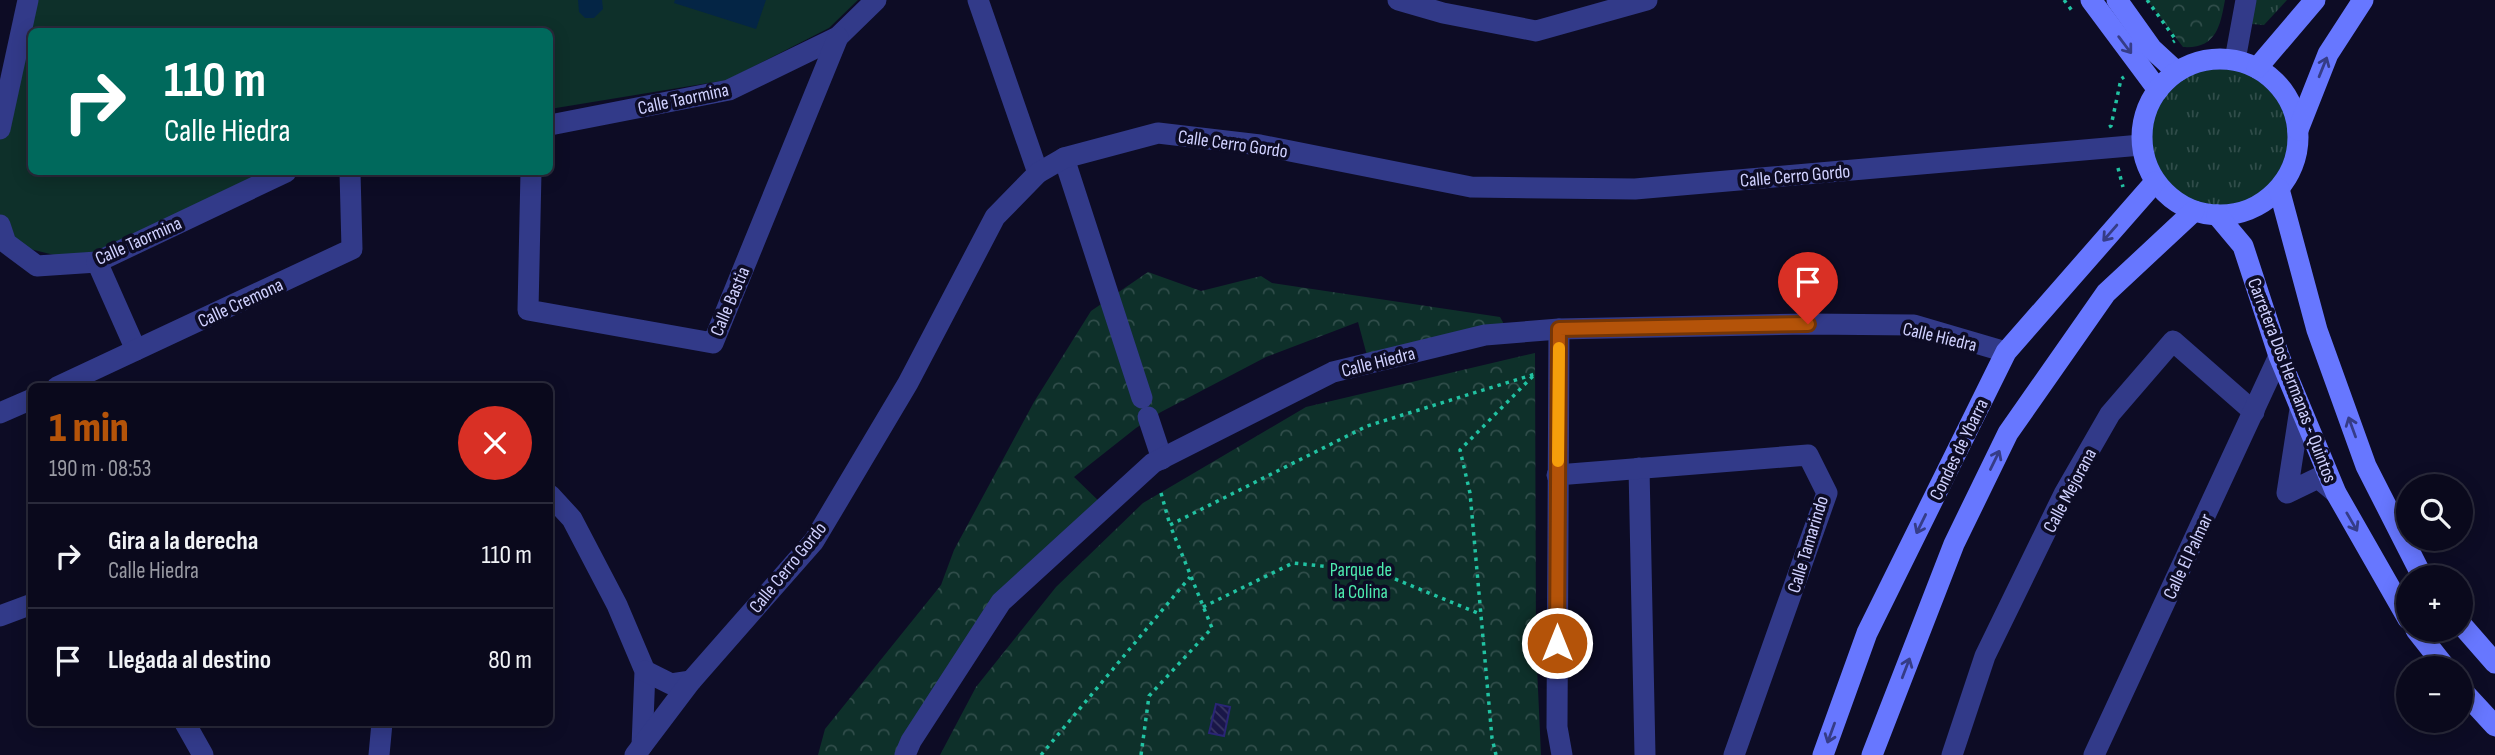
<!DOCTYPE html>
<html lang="es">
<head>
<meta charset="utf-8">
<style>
  :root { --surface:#0a091c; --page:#181729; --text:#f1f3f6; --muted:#999aa3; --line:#2a2a3b; --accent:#b45309 }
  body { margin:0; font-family:"Sofia Sans Condensed",sans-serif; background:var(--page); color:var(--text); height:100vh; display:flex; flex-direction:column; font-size:26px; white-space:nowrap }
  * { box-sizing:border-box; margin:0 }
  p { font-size:23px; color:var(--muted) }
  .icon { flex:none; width:38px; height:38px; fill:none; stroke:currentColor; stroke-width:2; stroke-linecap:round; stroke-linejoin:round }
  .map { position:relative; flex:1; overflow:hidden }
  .drawer { position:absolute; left:28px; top:383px; width:525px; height:343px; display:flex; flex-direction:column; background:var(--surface); border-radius:10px; box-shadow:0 4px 18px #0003,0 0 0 2px var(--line) }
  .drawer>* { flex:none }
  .guide { position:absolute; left:28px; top:28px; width:525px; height:147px; border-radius:10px; box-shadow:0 4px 18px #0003,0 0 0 2px var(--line); background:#00695c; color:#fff; overflow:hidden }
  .controls { position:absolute; left:2396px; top:474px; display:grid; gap:14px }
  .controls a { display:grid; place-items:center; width:77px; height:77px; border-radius:50%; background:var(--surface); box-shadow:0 4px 18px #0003,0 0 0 2px var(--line); font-size:35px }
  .pin { position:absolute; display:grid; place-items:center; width:60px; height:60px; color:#fff; margin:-72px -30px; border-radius:50% 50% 50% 0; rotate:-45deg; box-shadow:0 0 7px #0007 }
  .pin .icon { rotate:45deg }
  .me { position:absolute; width:77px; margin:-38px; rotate:0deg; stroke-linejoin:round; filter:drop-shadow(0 0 5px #0008) }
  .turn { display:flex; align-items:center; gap:24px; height:147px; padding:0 21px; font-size:32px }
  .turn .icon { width:91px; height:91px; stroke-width:2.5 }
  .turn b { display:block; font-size:49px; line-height:60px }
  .round { display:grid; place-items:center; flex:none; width:74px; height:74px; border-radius:37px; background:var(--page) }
  .overview { display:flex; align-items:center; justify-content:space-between; height:119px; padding:0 21px }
  h1 { font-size:42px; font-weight:800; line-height:52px; color:var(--accent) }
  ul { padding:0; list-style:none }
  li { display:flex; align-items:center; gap:21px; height:105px; padding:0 21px; border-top:2px solid var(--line) }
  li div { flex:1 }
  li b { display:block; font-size:26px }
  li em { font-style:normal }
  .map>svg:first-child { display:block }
  .grass { fill:url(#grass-tufts) }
  .park { fill:url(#park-crowns) }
  .pitch { fill:#0e302a }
  .water { fill:#042545 }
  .building { fill:url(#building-back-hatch); stroke:#2a2576; stroke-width:2 }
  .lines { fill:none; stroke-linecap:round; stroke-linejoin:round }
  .path { stroke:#21c2a2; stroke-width:3.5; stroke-dasharray:3.5 5; stroke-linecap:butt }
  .street { stroke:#323a89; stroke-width:21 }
  .secondary { stroke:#6777ff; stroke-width:21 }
  .oneway { stroke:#353c87 }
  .route-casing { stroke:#753606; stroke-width:18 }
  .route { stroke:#b45309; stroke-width:12 }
  .slow { stroke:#f59e0b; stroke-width:12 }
  .labels { text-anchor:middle; stroke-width:7; stroke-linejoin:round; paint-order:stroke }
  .street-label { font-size:19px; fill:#d0d1ff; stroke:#0d0c25 }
  .park-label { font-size:19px; fill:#4eecb0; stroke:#0d0c25 }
</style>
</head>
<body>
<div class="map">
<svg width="2495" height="755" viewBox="0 0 2495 755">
  <defs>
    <pattern id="grass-tufts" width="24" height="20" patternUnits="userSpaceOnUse" patternTransform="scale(1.75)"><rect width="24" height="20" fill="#0e302a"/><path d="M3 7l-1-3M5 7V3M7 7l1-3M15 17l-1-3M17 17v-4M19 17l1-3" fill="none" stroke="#304d4a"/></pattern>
    <pattern id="park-crowns" width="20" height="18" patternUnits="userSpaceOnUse" patternTransform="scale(1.75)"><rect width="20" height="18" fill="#0e302a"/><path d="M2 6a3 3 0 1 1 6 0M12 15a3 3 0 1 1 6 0" fill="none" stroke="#304d4a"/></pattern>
    <pattern id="building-back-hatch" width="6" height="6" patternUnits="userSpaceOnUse" patternTransform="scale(1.75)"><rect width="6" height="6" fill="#191648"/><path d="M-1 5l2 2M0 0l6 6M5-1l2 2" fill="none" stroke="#393763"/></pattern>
  </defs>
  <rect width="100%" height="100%" fill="#0d0c25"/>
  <!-- grass -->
  <g class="grass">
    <polygon points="2253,0 2287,0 2264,25 2252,24"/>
    <circle cx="2220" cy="137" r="78"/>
  </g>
  <!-- park -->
  <g class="park">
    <path d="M2147 0H2225C2220 27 2216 49 2183 47Z"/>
    <polygon points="1148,272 1201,291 1261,276 1272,283 1500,317 1509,333 1369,363 1358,322 1266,357 1161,412 1136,428 1074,477 1105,507 1001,602 905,755 818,755 825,729 941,585 954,550 1034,402 1091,311"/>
    <polygon points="1535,353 1536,645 1541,755 940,755 976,687 1056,587 1143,503 1306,407"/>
  </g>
  <!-- pitch -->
  <polygon class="pitch" points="28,0 858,0 829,28 727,80 550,109 550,32 32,32 32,172 286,172 97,262 54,255 6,243 0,225 0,129"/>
  <!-- water -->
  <g class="water">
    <polygon points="578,0 602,0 603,9 594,18 585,18 579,12"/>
    <polygon points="675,0 766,0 756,29 674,3"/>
  </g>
  <!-- building -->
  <polygon class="building" points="1216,704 1230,707 1224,736 1209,733"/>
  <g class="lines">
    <!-- path -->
    <g class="path">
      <polyline points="2064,0 2073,12"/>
      <polyline points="2147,0 2176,40 2173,42"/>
      <polyline points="2109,127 2111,126 2121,79 2124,77"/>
      <polyline points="2118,168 2123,187"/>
      <polyline points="1161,493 1170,525"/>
      <polyline points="1203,607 1293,563 1378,572 1480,614"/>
      <polyline points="1041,755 1190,577"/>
      <polyline points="1141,755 1149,696 1212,628 1170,525 1367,426 1535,374 1460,450 1470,493 1492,738 1496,755"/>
    </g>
    <!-- street -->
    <g class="street">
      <polyline points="978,0 1038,173"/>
      <polyline points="1398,0 1443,13 1536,31 1647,0"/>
      <polyline points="2235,60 2246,0"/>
      <polyline points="550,125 729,90 838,37 876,0"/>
      <polyline points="0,129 28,0"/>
      <polyline points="1064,158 1142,398"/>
      <polyline points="531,172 528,310 713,343 838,37"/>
      <polyline points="0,225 6,243 37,266 97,262 286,172"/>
      <polyline points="97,262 136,350"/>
      <polyline points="1559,329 1557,727 1562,755"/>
      <polyline points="57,387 352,249 350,172"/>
      <polyline points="2300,409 2287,493 2318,478 2336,493"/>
      <polyline points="0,413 32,399"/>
      <polyline points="1148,417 1162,459"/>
      <polyline points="1639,468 1645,755"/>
      <polyline points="1557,475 1808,455 1827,493 1734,755"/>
      <polyline points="550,495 572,519 617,605 645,671 642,746"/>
      <polyline points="0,616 32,604"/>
      <polyline points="645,671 671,684 691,681"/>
      <polyline points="185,723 203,755"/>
      <polyline points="379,755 382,723"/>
      <polyline points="635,755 691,681 814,541 908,383 995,217 1038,173 1064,158 1158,133 1260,145 1471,187 1635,189 2141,145"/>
      <polyline points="905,755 911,741 1001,602 1153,463 1333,372 1485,335 1559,329 1808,324 1914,325 2006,352"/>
      <polyline points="1952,755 1985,656 2064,494 2110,414 2173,341 2254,412"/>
      <polyline points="2094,755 2279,356"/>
    </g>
    <!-- secondary -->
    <g class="secondary">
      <polyline points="2091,0 2158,90"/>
      <polyline points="2117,0 2152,49 2177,72"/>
      <circle cx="2220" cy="137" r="78"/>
      <polyline points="2257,68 2315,0"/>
      <polyline points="2298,130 2328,54 2363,0"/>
      <polyline points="2279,189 2317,330 2366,466 2423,578"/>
      <polyline points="2217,215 2243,246 2279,356 2336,493 2408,619"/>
      <polyline points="2460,623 2495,663"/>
      <polyline points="2416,630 2446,668"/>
      <polyline points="2460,688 2495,726"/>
      <polyline points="1823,755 1867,633 2006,352 2155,182"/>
      <polyline points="1872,755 1954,544 2008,433 2106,293 2194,211"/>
    </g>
  </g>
  <!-- one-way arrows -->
  <defs><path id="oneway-shaft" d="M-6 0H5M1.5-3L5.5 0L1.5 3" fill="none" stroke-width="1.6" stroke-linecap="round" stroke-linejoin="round" transform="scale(1.75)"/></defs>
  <g class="oneway">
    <use href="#oneway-shaft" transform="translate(2125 45) rotate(53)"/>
    <use href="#oneway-shaft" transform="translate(2323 67) rotate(-68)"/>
    <use href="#oneway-shaft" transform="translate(2110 233) rotate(131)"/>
    <use href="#oneway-shaft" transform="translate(2352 427) rotate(-110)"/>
    <use href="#oneway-shaft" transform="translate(1995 460) rotate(-64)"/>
    <use href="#oneway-shaft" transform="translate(2352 522) rotate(60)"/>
    <use href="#oneway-shaft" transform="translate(1921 524) rotate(116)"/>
    <use href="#oneway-shaft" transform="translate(1906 668) rotate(-69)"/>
    <use href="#oneway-shaft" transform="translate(1831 733) rotate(110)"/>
  </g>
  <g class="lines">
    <defs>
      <polyline id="route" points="1557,643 1559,329 1808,324"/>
    </defs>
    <!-- route casing -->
    <use href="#route" class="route-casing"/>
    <!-- route -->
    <use href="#route" class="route"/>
    <!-- slow -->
    <polyline class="slow" points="1558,461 1559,348"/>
  </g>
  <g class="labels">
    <!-- street labels -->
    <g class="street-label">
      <text transform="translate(683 98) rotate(-12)" y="7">Calle Taormina</text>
      <text transform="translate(1233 143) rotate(8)" y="7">Calle Cerro Gordo</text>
      <text transform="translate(1795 175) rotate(-5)" y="7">Calle Cerro Gordo</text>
      <text transform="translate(138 240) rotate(-24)" y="7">Calle Taormina</text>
      <text transform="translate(729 301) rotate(-67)" y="7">Calle Bastia</text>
      <text transform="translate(240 302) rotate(-25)" y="7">Calle Cremona</text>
      <text transform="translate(1940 336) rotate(13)" y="7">Calle Hiedra</text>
      <text transform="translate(1378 361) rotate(-14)" y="7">Calle Hiedra</text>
      <text transform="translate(2293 380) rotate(69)" y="7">Carretera Dos Hermanas - Quintos</text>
      <text transform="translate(1958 449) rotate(-64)" y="7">Condes de Ybarra</text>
      <text transform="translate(2069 490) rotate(-62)" y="7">Calle Mejorana</text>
      <text transform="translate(1807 544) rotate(-73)" y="7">Calle Tamarindo</text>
      <text transform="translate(2187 556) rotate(-65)" y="7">Calle El Palmar</text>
      <text transform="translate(787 567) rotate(-51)" y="7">Calle Cerro Gordo</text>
    </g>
    <!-- park labels -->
    <g class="park-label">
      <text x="1361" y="576">Parque de<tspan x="1361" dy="22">la Colina</tspan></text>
    </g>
  </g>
</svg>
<div class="controls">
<a><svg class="icon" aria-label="search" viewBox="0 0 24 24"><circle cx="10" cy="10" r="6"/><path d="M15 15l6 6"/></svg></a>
<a>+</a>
<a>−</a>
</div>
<div class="pin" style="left:1808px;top:324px;background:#d93025"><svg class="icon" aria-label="arrive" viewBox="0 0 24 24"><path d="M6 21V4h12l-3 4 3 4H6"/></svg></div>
<svg class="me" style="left:1557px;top:643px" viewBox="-20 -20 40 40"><circle r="17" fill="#b45309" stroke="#fff" stroke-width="3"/><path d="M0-11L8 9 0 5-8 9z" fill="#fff"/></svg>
<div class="guide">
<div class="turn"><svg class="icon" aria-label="right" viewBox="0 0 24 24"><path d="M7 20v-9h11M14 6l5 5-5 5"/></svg><div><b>110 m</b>Calle Hiedra</div></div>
</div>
<section class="drawer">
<div class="overview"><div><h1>1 min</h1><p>190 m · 08:53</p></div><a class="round" style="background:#d93025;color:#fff"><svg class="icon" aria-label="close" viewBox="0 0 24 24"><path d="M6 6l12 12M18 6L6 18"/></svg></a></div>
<ul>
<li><svg class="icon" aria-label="right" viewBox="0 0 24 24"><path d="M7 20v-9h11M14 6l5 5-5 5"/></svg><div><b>Gira a la derecha</b><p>Calle Hiedra</p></div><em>110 m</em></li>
<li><svg class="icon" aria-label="arrive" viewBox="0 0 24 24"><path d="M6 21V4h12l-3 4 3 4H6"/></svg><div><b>Llegada al destino</b></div><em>80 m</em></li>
</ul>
</section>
</div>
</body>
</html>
